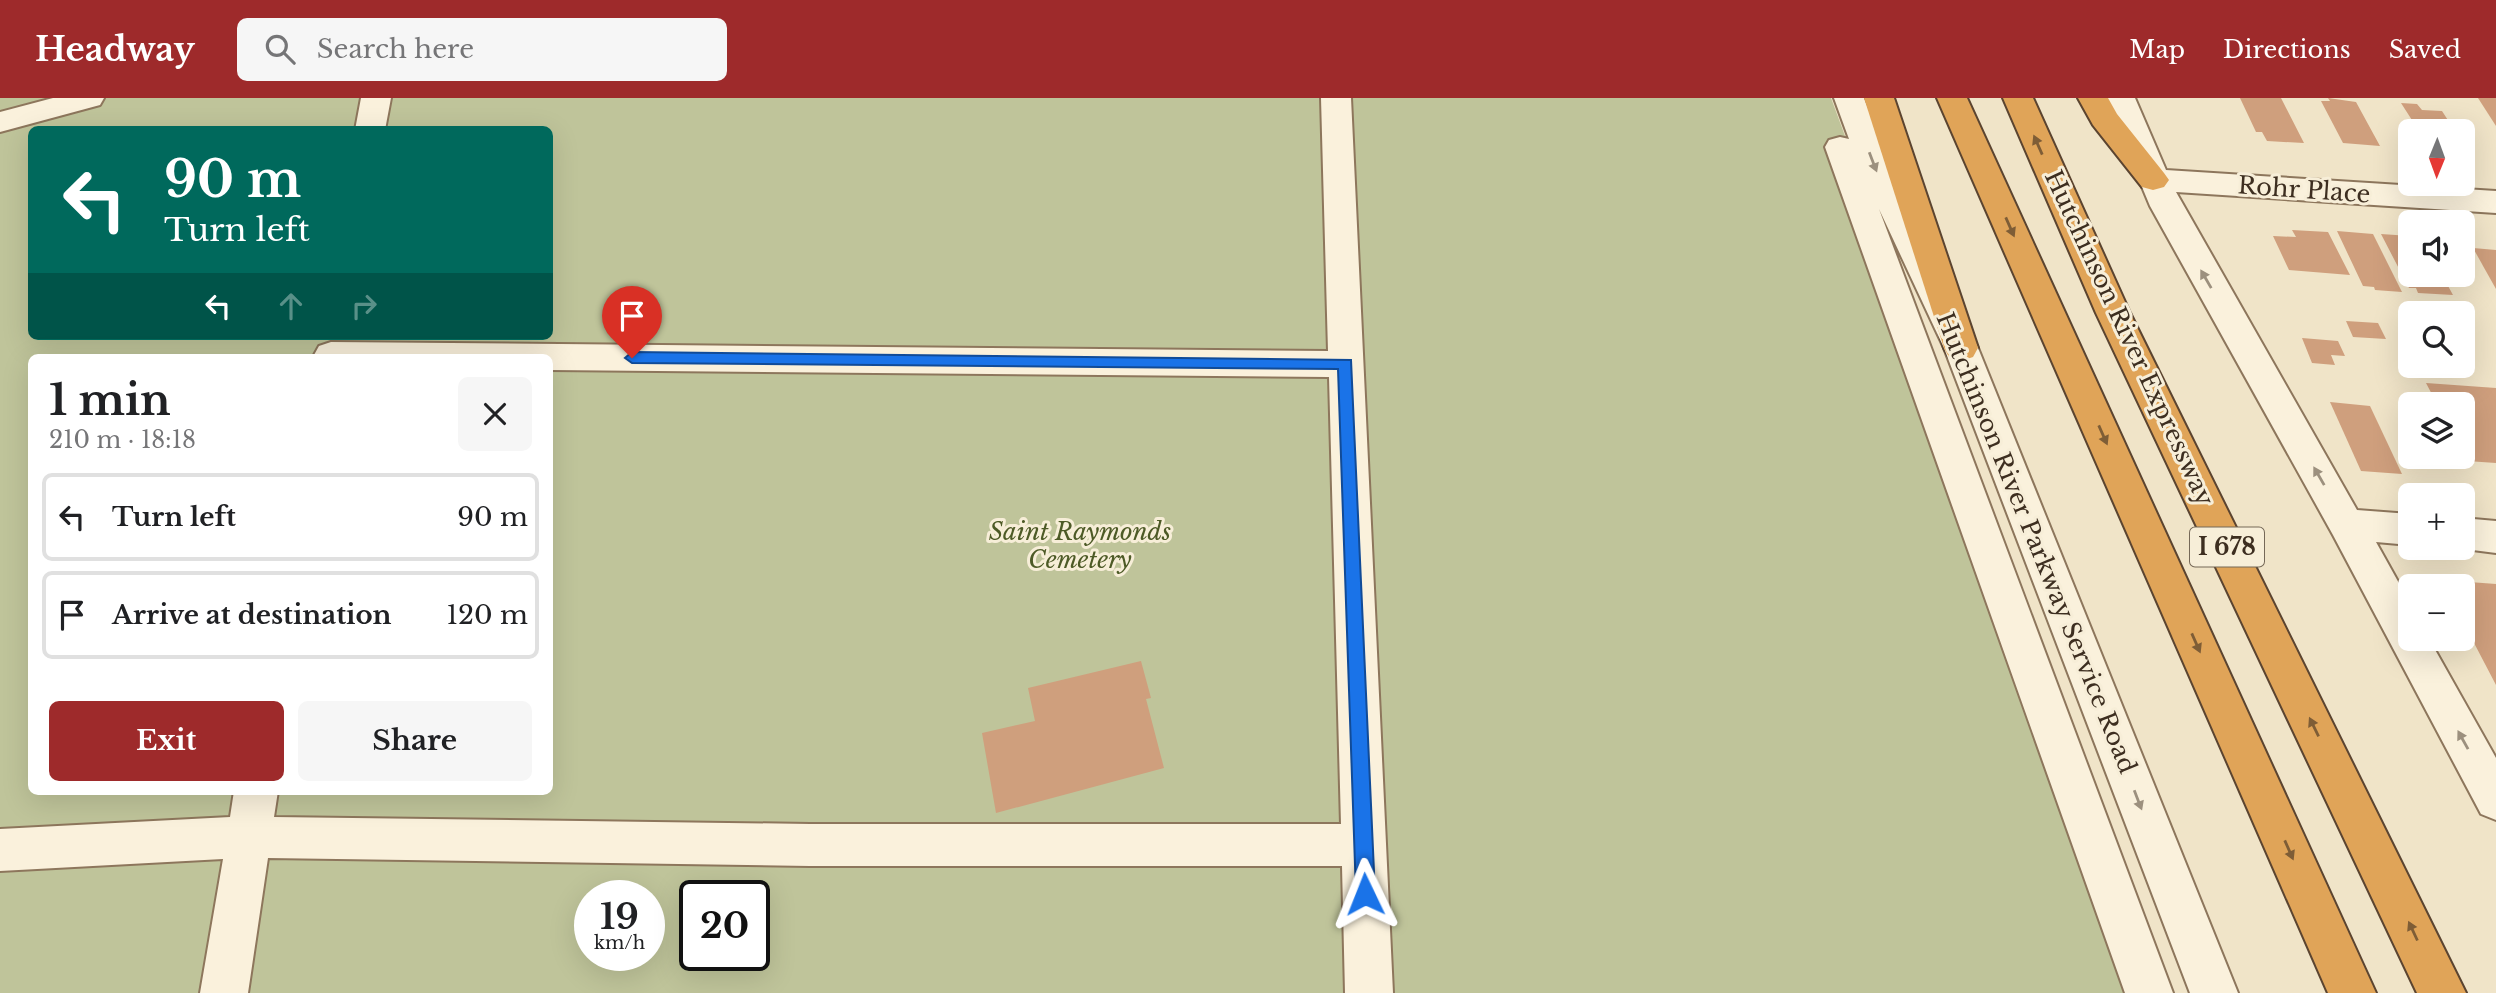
<!DOCTYPE html>
<html lang="en">
<head>
<meta charset="utf-8">
<style>
  :root { --surface:#fff; --page:#f6f6f6; --text:#202124; --muted:#757577; --line:#e0e0e0; --accent:#9e2a2b }
  body { margin:0; font-family:"Libre Baskerville",serif; background:var(--page); color:var(--text); height:100vh; display:flex; flex-direction:column; font-size:26px; white-space:nowrap }
  * { box-sizing:border-box; margin:0 }
  p { font-size:23px; color:var(--muted) }
  .icon { flex:none; width:38px; height:38px; fill:none; stroke:currentColor; stroke-width:2; stroke-linecap:round; stroke-linejoin:round }
  .map { position:relative; flex:1; overflow:hidden }
  .sheet { position:absolute; left:28px; top:256px; width:525px; height:441px; display:flex; flex-direction:column; background:var(--surface); border-radius:10px; box-shadow:0 7px 28px #0002 }
  .sheet>* { flex:none }
  .top-card { position:absolute; left:28px; top:28px; width:525px; height:214px; border-radius:10px; box-shadow:0 7px 28px #0002; background:#00695c; color:#fff; overflow:hidden }
  .needle { width:46px; rotate:181deg }
  .buttons { position:absolute; left:2398px; top:21px; display:grid; gap:14px }
  .buttons a { display:grid; place-items:center; width:77px; height:77px; border-radius:10px; background:var(--surface); box-shadow:0 7px 28px #0002; font-size:35px }
  .speed { position:absolute; left:574px; top:782px; display:flex; gap:14px; font-size:35px; font-weight:700; text-align:center }
  .speed>* { display:grid; place-content:center; width:91px; height:91px; border-radius:50%; background:var(--surface); box-shadow:0 7px 28px #0002; line-height:1 }
  .speed small { font-size:18px; font-weight:400 }
  .speed .limit { border:4px solid #111; border-radius:10px; background:#fff; color:#111 }
  .pin { position:absolute; display:grid; place-items:center; width:60px; height:60px; color:#fff; margin:-72px -30px; border-radius:50% 50% 50% 0; rotate:-45deg; box-shadow:0 0 7px #0007 }
  .pin .icon { rotate:45deg }
  .me { position:absolute; width:77px; margin:-38px; rotate:358deg; stroke-linejoin:round; filter:drop-shadow(0 0 5px #0008) }
  .turn { display:flex; align-items:center; gap:24px; height:147px; padding:0 21px; font-size:32px }
  .turn .icon { width:91px; height:91px; stroke-width:2.5 }
  .turn b { display:block; font-size:49px; line-height:60px }
  .lanes { display:flex; align-items:center; height:66px; padding:0 21px; background:#0003; justify-content:center; gap:35px; direction:ltr }
  .lanes .off { opacity:.35 }
  .round { display:grid; place-items:center; flex:none; width:74px; height:74px; border-radius:10px; background:var(--page) }
  .summary { display:flex; align-items:center; justify-content:space-between; height:119px; padding:0 21px }
  h1 { font-size:42px; font-weight:700; line-height:52px }
  .action { display:flex; gap:14px; margin-top:auto; padding:14px 21px }
  .action a { flex:1; height:80px; border-radius:10px; background:var(--accent); color:#fff; font-size:28px; font-weight:700; line-height:80px; text-align:center }
  .action a+a { background:var(--page); color:var(--text) }
  ul { padding:0; list-style:none }
  li { display:flex; align-items:center; gap:21px; height:88px; margin:0 14px 10px; padding:0 7px; border:4px solid var(--line); border-radius:10px }
  li div { flex:1 }
  li b { display:block; font-size:26px }
  li em { font-style:normal }
  header { display:flex; align-items:center; gap:42px; box-sizing:border-box; height:98px; padding:0 35px; background:var(--accent); color:#fff }
  header strong { font-size:33px }
  nav { display:flex; gap:38px; margin-inline-start:auto; font-size:24px }
  .search { width:490px; height:63px; background:var(--page); display:flex; align-items:center; gap:18px; box-sizing:border-box; padding:0 24px; border-radius:10px; color:var(--muted); font-size:26px }
  .map>svg:first-child { display:block }
  .cemetery { fill:#bfc49a; fill-rule:evenodd }
  .building { fill:#cf9f7d }
  .lines { fill:none; stroke-linecap:round; stroke-linejoin:round }
  .minor-casing { stroke:#8d765c; stroke-width:4 }
  .highway-casing { stroke:#5b4430; stroke-width:4 }
  .minor { fill:#faf1dc; fill-rule:evenodd }
  .highway { fill:#e0a458; fill-rule:evenodd }
  .oneway { fill:#7e5d36 }
  .oneway2 { fill:#9c907e }
  .route { fill:#1a73e8; stroke:#114b97; stroke-width:2 }
  .labels { text-anchor:middle; stroke-width:6; stroke-linejoin:round; paint-order:stroke }
  .shield { fill:#f7eed8; stroke:#756857; stroke-width:2 }
  .shield-label { font-size:23px; font-weight:bold; fill:#3d2e20 }
  .street-label { font-size:24px; fill:#3d2e20; stroke:#f7eed8 }
  .park-label { font-size:24px; font-style:italic; fill:#4d5a26; stroke:#f7eed8 }
</style>
</head>
<body>
<header>
<strong>Headway</strong>
<div class="search"><svg class="icon" aria-label="search" viewBox="0 0 24 24"><circle cx="10" cy="10" r="6"/><path d="M15 15l6 6"/></svg>Search here</div>
<nav><a>Map</a><a>Directions</a><a>Saved</a></nav>
</header>
<div class="map">
<svg width="2496" height="895" viewBox="0 0 2496 895">
  <rect width="100%" height="100%" fill="#f0e4c8"/>
  <!-- cemetery -->
  <path class="cemetery" d="M0 0H1831L2161 895H0ZM32 32H550V238H32ZM32 259H550V693H32ZM590 798H649V858H590ZM695 798H754V858H695Z"/>
  <!-- building -->
  <g class="building">
    <polygon points="2240,0 2281,0 2304,45 2267,43 2262,34 2256,34"/>
    <polygon points="2328,0 2356,4 2380,48 2343,45 2321,3 2330,3"/>
    <polygon points="2478,0 2496,0 2496,28"/>
    <polygon points="2401,5 2417,6 2422,12 2442,13 2455,33 2419,33"/>
    <polygon points="2292,132 2328,134 2350,177 2289,172 2273,138 2296,139"/>
    <polygon points="2337,133 2373,136 2402,194 2375,192 2374,189 2363,188"/>
    <polygon points="2381,136 2410,138 2410,177 2442,177 2453,197 2418,195 2416,190 2409,190"/>
    <polygon points="2473,150 2496,152 2496,191"/>
    <polygon points="2346,223 2378,225 2386,241 2353,239"/>
    <polygon points="2302,240 2338,243 2345,258 2331,257 2335,267 2312,265"/>
    <polygon points="2426,285 2496,290 2496,365 2467,363 2462,354 2462,306 2437,306"/>
    <polygon points="2330,304 2370,308 2402,376 2361,373"/>
    <polygon points="2443,482 2496,486 2496,587 2462,522 2462,488 2446,488"/>
    <polygon points="1141,563 1151,600 1146,601 1164,670 996,715 982,635 1035,623 1028,590"/>
  </g>
  <g class="lines">
    <defs>
      <g id="minor">
        <polygon points="53,0 104,0 100,7 0,34 0,14"/>
        <polygon points="361,0 391,0 385,32 355,32"/>
        <polygon points="1321,0 1351,0 1393,895 1345,895 1342,768 810,768 268,760 248,895 200,895 223,761 0,773 0,731 230,719 234,693 278,693 274,719 810,726 1341,726 1329,279 550,272 550,259 314,257 319,248 331,244 1328,253"/>
        <polygon points="1834,0 1864,0 1891,70 1978,250 2238,895 2190,895 1944,250 1879,111 2173,895 2125,895 1825,49 1829,42 1840,39 1849,41"/>
        <polygon points="2105,0 2135,0 2166,72 2496,93 2496,115 2176,94 2357,412 2410,416 2410,447 2376,444 2410,505 2410,541 2429,541 2496,660 2496,722 2481,716 2333,437 2150,108"/>
        <polygon points="2462,420 2496,423 2496,455 2457,450 2462,450"/>
      </g>
      <g id="highway">
        <polygon points="1864,0 1894,0 1978,250 1973,259 1961,263 1949,259 1944,250"/>
        <polygon points="1937,0 1967,0 2376,895 2328,895"/>
        <polygon points="2003,0 2033,0 2130,215 2466,895 2417,895 2096,215"/>
        <polygon points="2078,0 2108,0 2117,16 2164,75 2169,82 2164,89 2153,92 2142,89 2093,27"/>
      </g>
    </defs>
    <!-- minor casing -->
    <use href="#minor" class="minor-casing"/>
    <!-- highway casing -->
    <use href="#highway" class="highway-casing"/>
    <!-- minor -->
    <use href="#minor" class="minor"/>
    <!-- highway -->
    <use href="#highway" class="highway"/>
  </g>
  <!-- one-way arrows -->
  <defs><path id="oneway-solid" d="M-6-.8H1V-3.2L6.5 0L1 3.2V.8H-6Z" transform="scale(1.75)"/></defs>
  <g class="oneway">
    <use href="#oneway-solid" transform="translate(2038 47) rotate(-114)"/>
    <use href="#oneway-solid" transform="translate(2010 129) rotate(66)"/>
    <use href="#oneway-solid" transform="translate(2103 337) rotate(66)"/>
    <use href="#oneway-solid" transform="translate(2196 545) rotate(66)"/>
    <use href="#oneway-solid" transform="translate(2314 629) rotate(-116)"/>
    <use href="#oneway-solid" transform="translate(2289 752) rotate(66)"/>
    <use href="#oneway-solid" transform="translate(2413 833) rotate(-115)"/>
  </g>
  <g class="oneway2">
    <use href="#oneway-solid" transform="translate(1873 64) rotate(69)"/>
    <use href="#oneway-solid" transform="translate(2206 181) rotate(-120)"/>
    <use href="#oneway-solid" transform="translate(2319 378) rotate(-120)"/>
    <use href="#oneway-solid" transform="translate(2463 642) rotate(-119)"/>
    <use href="#oneway-solid" transform="translate(2138 702) rotate(69)"/>
  </g>
  <!-- route -->
  <polygon class="route" points="632,254 1351,262 1375,796 1372,802 1365,805 1359,802 1356,796 1338,271 632,265 625,260"/>
  <g class="labels">
    <!-- shield labels -->
    <rect class="shield" x="2190" y="429.5" width="74" height="39" rx="5"/>
    <g class="shield-label">
      <text x="2227" y="457">I 678</text>
    </g>
    <!-- street labels -->
    <g class="street-label">
      <text transform="translate(2304 92) rotate(4)" y="8">Rohr Place</text>
      <text transform="translate(2129 240) rotate(65)" y="8">Hutchinson River Expressway</text>
      <text transform="translate(2036 445) rotate(68)" y="8">Hutchinson River Parkway Service Road</text>
    </g>
    <!-- park labels -->
    <g class="park-label">
      <text x="1080" y="442">Saint Raymonds<tspan x="1080" dy="28">Cemetery</tspan></text>
    </g>
  </g>
</svg>
<div class="buttons">
<a><svg class="needle" viewBox="-14 -14 28 28"><path d="M0-13l5 13h-10z" fill="#e53935"/><path d="M0 13l5-13h-10z" fill="#757577"/></svg></a>
<a><svg class="icon" aria-label="sound" viewBox="0 0 24 24"><path d="M4 9h4l5-4v14l-5-4H4zM17 9q2 3 0 6"/></svg></a>
<a><svg class="icon" aria-label="search" viewBox="0 0 24 24"><circle cx="10" cy="10" r="6"/><path d="M15 15l6 6"/></svg></a>
<a><svg class="icon" aria-label="layers" viewBox="0 0 24 24"><path d="M12 4l9 5-9 5-9-5zM3 14l9 5 9-5"/></svg></a>
<a>+</a>
<a>−</a>
</div>
<div class="speed"><div>19<small>km/h</small></div><div class="limit">20</div></div>
<div class="pin" style="left:632px;top:260px;background:#d93025"><svg class="icon" aria-label="arrive" viewBox="0 0 24 24"><path d="M6 21V4h12l-3 4 3 4H6"/></svg></div>
<svg class="me" style="left:1365px;top:796px" viewBox="-20 -20 40 40"><path d="M0-17L14 15 0 8-14 15z" fill="#1a73e8" stroke="#fff" stroke-width="4"/></svg>
<div class="top-card">
<div class="turn"><svg class="icon" aria-label="left" viewBox="0 0 24 24"><path d="M17 20v-9H6M10 6l-5 5 5 5"/></svg><div><b>90 m</b>Turn left</div></div>
<div class="lanes"><svg class="icon" aria-label="left" viewBox="0 0 24 24"><path d="M17 20v-9H6M10 6l-5 5 5 5"/></svg><svg class="icon off" aria-label="ahead" viewBox="0 0 24 24"><path d="M12 20V5M6 11l6-6 6 6"/></svg><svg class="icon off" aria-label="right" viewBox="0 0 24 24"><path d="M7 20v-9h11M14 6l5 5-5 5"/></svg></div>
</div>
<section class="sheet">
<div class="summary"><div><h1>1 min</h1><p>210 m · 18:18</p></div><a class="round"><svg class="icon" aria-label="close" viewBox="0 0 24 24"><path d="M6 6l12 12M18 6L6 18"/></svg></a></div>
<ul>
<li><svg class="icon" aria-label="left" viewBox="0 0 24 24"><path d="M17 20v-9H6M10 6l-5 5 5 5"/></svg><div><b>Turn left</b></div><em>90 m</em></li>
<li><svg class="icon" aria-label="arrive" viewBox="0 0 24 24"><path d="M6 21V4h12l-3 4 3 4H6"/></svg><div><b>Arrive at destination</b></div><em>120 m</em></li>
</ul>
<div class="action"><a>Exit</a><a>Share</a></div>
</section>
</div>
</body>
</html>
